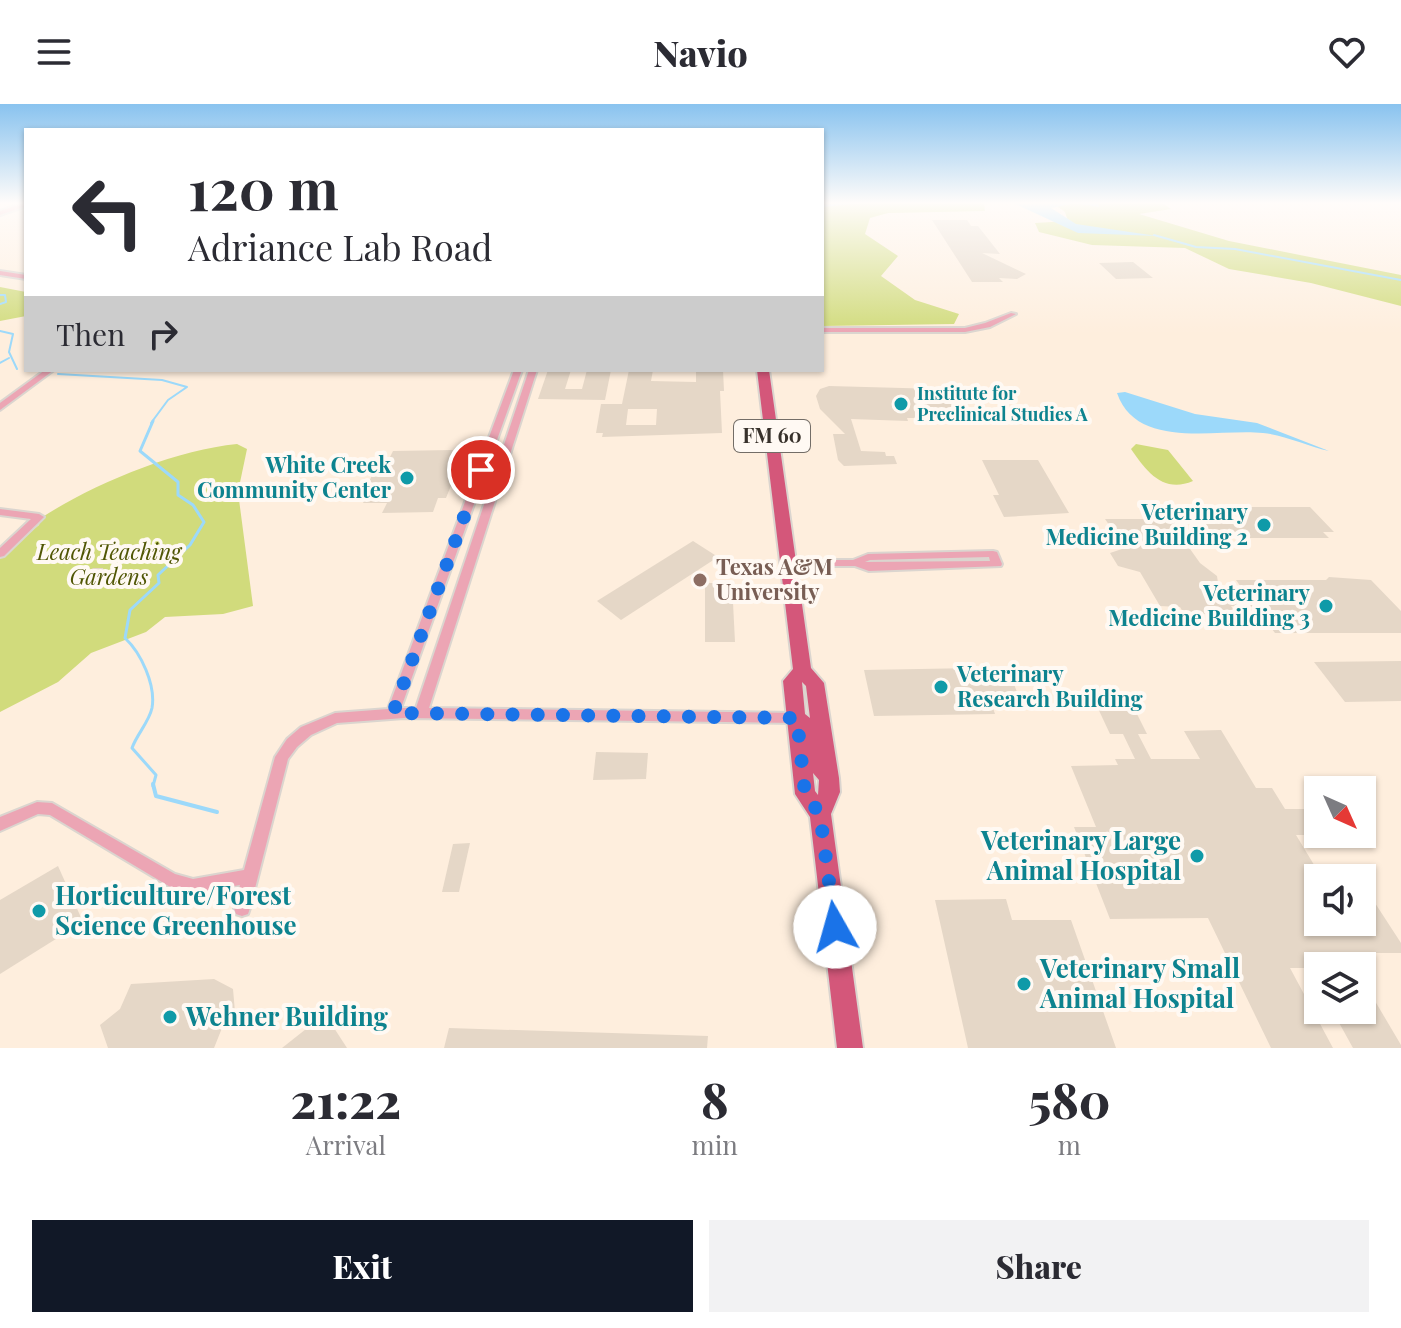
<!DOCTYPE html>
<html lang="en">
<head>
<meta charset="utf-8">
<style>
  :root { --surface:#fff; --page:#f2f2f3; --text:#2b2b33; --muted:#7c7c81; --accent:#111827 }
  body { margin:0; font-family:"Playfair Display",serif; background:var(--page); color:var(--text); height:100vh; display:flex; flex-direction:column; font-size:30px; white-space:nowrap }
  * { box-sizing:border-box; margin:0 }
  p { font-size:26px; color:var(--muted) }
  .icon { flex:none; width:44px; height:44px; fill:none; stroke:currentColor; stroke-width:2; stroke-linecap:round; stroke-linejoin:round }
  .map { position:relative; height:944px; overflow:hidden }
  .side { display:flex; flex-direction:column; background:var(--surface); flex:1 }
  .side>* { flex:none }
  .banner { position:absolute; left:24px; top:24px; width:800px; height:244px; border-radius:0px; box-shadow:0 2px 6px #0004; background:#fff; color:var(--text); overflow:hidden }
  .needle { width:52px; rotate:135deg }
  .fabs { position:absolute; left:1304px; top:672px; display:grid; gap:16px }
  .fabs a { display:grid; place-items:center; width:72px; height:72px; border-radius:0px; background:var(--surface); box-shadow:0 2px 6px #0004; font-size:40px }
  .pin { position:absolute; display:grid; place-items:center; width:68px; height:68px; color:#fff; margin:-34px; border:4px solid #fff; border-radius:50%; box-shadow:0 2px 8px #0007 }
  .me { position:absolute; width:88px; margin:-44px; rotate:353deg; stroke-linejoin:round; filter:drop-shadow(0 0 6px #0008) }
  .turn { display:flex; align-items:center; gap:28px; height:168px; padding:0 32px; font-size:36px }
  .turn .icon { width:104px; height:104px; stroke-width:2.5 }
  .turn b { display:block; font-size:56px; line-height:68px }
  .then { display:flex; align-items:center; height:76px; padding:0 32px; background:#0003; gap:16px; font-size:30px }
  .eta { display:flex; justify-content:space-evenly; align-items:center; height:136px; text-align:center }
  .eta b { font-size:48px; font-weight:800; line-height:56px }
  .primary-button { display:flex; gap:16px; margin-top:auto; padding:16px 32px }
  .primary-button a { flex:1; height:92px; border-radius:0px; background:var(--accent); color:#fff; font-size:32px; font-weight:800; line-height:92px; text-align:center }
  .primary-button a+a { background:var(--page); color:var(--text) }
  header { display:flex; justify-content:space-between; align-items:center; height:104px; padding:0 32px; background:var(--surface); font-size:36px; font-weight:800 }
  .map>svg:first-child { display:block }
  .built { fill:#feeedd; fill-rule:evenodd }
  .green { fill:#d1db7c }
  .water { fill:#9cd9fa }
  .lines { fill:none; stroke-linecap:round; stroke-linejoin:round }
  .stream-far2 { stroke:#9cd9fa; stroke-width:2 }
  .stream-far1 { stroke:#9cd9fa; stroke-width:3 }
  .stream { stroke:#9cd9fa; stroke-width:4 }
  .building { fill:#e5d7c7; fill-rule:evenodd }
  .minor-casing { stroke:#dbd5cf; stroke-width:4 }
  .primary-casing { stroke:#dbd5cf; stroke-width:4 }
  .minor { fill:#eca5b4; fill-rule:evenodd }
  .primary { fill:#d4577a; fill-rule:evenodd }
  .route { stroke:#1a73e8; stroke-width:14; stroke-dasharray:0 25.2 }
  .culture-dot { fill:#0f9aa8; stroke:#fff9f3; stroke-width:3 }
  .education-dot { fill:#8d6e63; stroke:#fff9f3; stroke-width:3 }
  .labels { text-anchor:middle; stroke-width:8; stroke-linejoin:round; paint-order:stroke }
  .far-culture-label { font-size:18px; font-weight:bold; fill:#0d838f; stroke:#fff9f3; text-anchor:start }
  .shield { fill:#fff9f3; stroke:#736d67; stroke-width:2 }
  .shield-label { font-size:20px; font-weight:bold; fill:#37312b }
  .culture-label { font-size:22px; font-weight:bold; fill:#0d838f; stroke:#fff9f3; text-anchor:end }
  .park-label { font-size:22px; font-style:italic; fill:#505604; stroke:#fff9f3 }
  .education-label { font-size:22px; font-weight:bold; fill:#785e54; stroke:#fff9f3; text-anchor:start }
  .near-culture-label { font-size:26px; font-weight:bold; fill:#0d838f; stroke:#fff9f3; text-anchor:start }
</style>
</head>
<body>
<header><svg class="icon" aria-label="menu" viewBox="0 0 24 24"><path d="M4 6h16M4 12h16M4 18h16"/></svg>Navio<svg class="icon" aria-label="heart" viewBox="0 0 24 24"><path d="M12 20l-8-8c-3-5 5-10 8-4 3-6 11-1 8 4z"/></svg></header>
<div class="map">
<svg width="1401" height="944" viewBox="0 0 1401 944">
  <rect width="100%" height="100%" fill="#fff9f3"/>
  <!-- built -->
  <path class="built" d="M0 98H26V266H822V98H1401V944H0ZM1318 686H1362V730H1318ZM1318 774H1362V818H1318ZM1318 862H1362V906H1318Z"/>
  <!-- green -->
  <g class="green">
    <polygon points="822,98 984,98 985,107 888,109 870,114 865,130 898,152 881,172 915,196 959,210 954,220 822,222"/>
    <polygon points="1051,98 1161,98 1171,105 1139,110 1229,137 1401,171 1401,202 1311,179 1229,165 1185,144 1092,141 1039,128 1035,119 1068,117 1065,108"/>
    <polygon points="0,183 26,188 26,212 0,217"/>
    <path d="M237 340 247 345 238 388 253 502 223 510 165 513 146 528 91 549 58 578 0 608V453L39 421 41 414C93 380 175 346 237 340Z"/>
    <path d="M1136 340 1168 346 1193 377C1163 390 1146 367 1131 345Z"/>
  </g>
  <!-- water -->
  <g class="water">
    <polygon points="1011,98 1098,98 1099,103 1075,99 1051,104 1076,120 1157,132 1078,129"/>
    <path d="M1125 288 1195 310 1257 319 1329 347C1307 342 1284 331 1263 329 1218 324 1137 347 1117 289Z"/>
  </g>
  <g class="lines">
    <!-- stream-far2 -->
    <g class="stream-far2">
      <polyline points="893,98 932,98"/>
      <polyline points="822,102 861,98"/>
      <polyline points="1154,131 1196,143 1235,145 1401,176"/>
      <polyline points="0,191 5,191 6,198 0,200"/>
      <polyline points="0,227 13,230 9,248 17,265"/>
      <polyline points="0,259 9,254"/>
      <polyline points="58,270 162,276 187,283 168,296 151,319"/>
    </g>
    <!-- stream-far1 -->
    <path class="stream-far1" d="M153 317 140 347 178 378V391L193 401 204 418 190 441 158 471 159 479 130 506 125 534C141 549 156 581 152 604 149 618 137 630 132 644L156 671 153 682"/>
    <!-- stream -->
    <polyline class="stream" points="153,680 156,692 217,708"/>
  </g>
  <!-- building -->
  <g class="building">
    <polygon points="932,116 967,116 971,122 978,122 1000,150 982,149 1026,170 1017,175 999,174 1003,178 972,178"/>
    <polygon points="1133,158 1153,174 1116,175 1099,159"/>
    <polygon points="548,266 571,266 565,285 582,285 587,266 611,266 605,296 538,295"/>
    <path d="M629 266H653L651 277 696 278V266H723L724 287H720L722 329 602 333 603 329H596L601 300H622ZM628 305H657L656 321H626Z"/>
    <polygon points="829,282 976,286 984,300 966,300 971,308 924,308 926,314 907,314 908,317 851,315 861,347 885,348 886,352 894,352 897,360 844,362 838,356 833,330 845,330 820,305 816,292 820,285"/>
    <polygon points="452,346 464,349 446,394 438,394 433,408 382,409 387,399 363,399 372,382 367,382 373,369 382,369 393,347"/>
    <polygon points="982,356 1038,356 1069,409 1004,413 993,391 999,391"/>
    <polygon points="1188,403 1310,403 1334,428 1323,428 1329,434 1222,434 1217,428 1207,428"/>
    <polygon points="1105,415 1178,415 1188,428 1178,428 1200,459 1217,472 1219,486 1243,486 1236,476 1326,476 1329,473 1371,476 1401,507 1401,529 1275,529 1255,503 1231,502 1236,510 1184,510 1180,503 1160,502 1140,468 1118,462 1110,449 1125,444"/>
    <polygon points="693,437 718,453 621,516 597,497"/>
    <polygon points="93,464 103,464 105,471 134,472 133,479 73,482 72,476"/>
    <polygon points="705,479 732,479 735,538 705,538"/>
    <polygon points="1401,557 1401,597 1345,598 1314,558"/>
    <polygon points="974,564 978,577 999,577 994,566 1008,565 1021,598 991,598 995,610 874,612 864,566"/>
    <polygon points="1095,598 1131,598 1147,630 1138,630 1151,655 1200,655 1184,627 1221,626 1256,684 1272,684 1285,705 1318,705 1318,731 1296,731 1322,774 1318,774 1318,818 1362,818 1362,779 1401,839 1401,849 1346,849 1354,862 1318,862 1318,880 1309,864 1290,864 1333,944 1271,944 1208,814 1110,815 1074,723 1096,723 1071,662 1118,661 1115,655 1135,655 1123,630 1110,630"/>
    <polygon points="596,648 648,649 646,675 593,676"/>
    <polygon points="470,739 459,788 442,788 453,740"/>
    <polygon points="58,762 83,818 0,870 0,796"/>
    <polygon points="1006,795 1012,816 1071,816 1116,944 968,944 935,796"/>
    <polygon points="214,875 233,885 235,908 224,919 214,944 108,944 100,921 120,905 131,880"/>
    <polygon points="1362,875 1401,941 1401,944 1353,944 1332,906 1362,906"/>
    <polygon points="325,910 347,944 282,944"/>
    <polygon points="449,924 708,932 707,944 444,944"/>
  </g>
  <g class="lines">
    <defs>
      <g id="minor">
        <polygon points="26,98 26,102 0,111 0,107"/>
        <polygon points="0,167 26,171 26,175 0,171"/>
        <polygon points="1011,209 1016,210 990,223 965,228 822,228 822,224 965,224 985,219"/>
        <polygon points="45,266 54,266 0,306 0,299"/>
        <polygon points="514,266 522,266 401,604 416,604 529,266 537,266 429,604 797,609 802,610 804,614 802,618 797,619 404,614 337,619 311,631 297,643 288,655 250,804 248,810 242,812 236,810 234,804 240,781 193,789 172,784 50,711 38,710 0,727 0,713 37,698 52,699 175,770 193,775 244,766 275,653 287,635 301,623 335,609 388,605"/>
        <polygon points="0,405 39,410 44,413 4,452 0,453 0,444 31,415 0,411"/>
        <path d="M993 447 997 448 1002 460 1001 462 869 467 855 462H789L784 459 789 456H853L868 450ZM989 453 990 457 865 458 870 456Z"/>
      </g>
      <path id="primary" d="M757 266H769L811 564 824 579 839 674 840 688 831 710 863 944H837L810 713 795 690 783 577 793 565ZM802 578 806 582 810 614 805 610ZM813 669 819 676 818 691 815 687Z"/>
    </defs>
    <!-- minor casing -->
    <use href="#minor" class="minor-casing"/>
    <!-- primary casing -->
    <use href="#primary" class="primary-casing"/>
    <!-- minor -->
    <use href="#minor" class="minor"/>
    <!-- primary -->
    <use href="#primary" class="primary"/>
  </g>
  <!-- sky -->
  <linearGradient id="sky" x2="0" y2="1"><stop stop-color="#89c3ef"/><stop offset="0.43" stop-color="#fffcfa"/><stop offset="1" stop-color="#fffcfa" stop-opacity="0"/></linearGradient>
  <rect width="1401" height="230" fill="url(#sky)"/>
  <g class="lines">
    <!-- route -->
    <polyline class="route" points="481,366 393,609 797,614 805,690 820,710 835,823"/>
  </g>
  <!-- markers -->
  <g class="culture-dot">
    <circle cx="901" cy="300" r="8"/>
    <circle cx="407" cy="374" r="8"/>
    <circle cx="1264" cy="421" r="8"/>
    <circle cx="1326" cy="502" r="8"/>
    <circle cx="941" cy="583" r="8"/>
    <circle cx="1197" cy="752" r="8"/>
    <circle cx="39" cy="807" r="8"/>
    <circle cx="1024" cy="880" r="8"/>
    <circle cx="170" cy="913" r="8"/>
  </g>
  <circle class="education-dot" cx="700" cy="476" r="8"/>
  <g class="labels">
    <!-- far-culture labels -->
    <g class="far-culture-label">
      <text x="917" y="296">Institute for<tspan x="917" dy="21">Preclinical Studies A</tspan></text>
    </g>
    <!-- shield labels -->
    <rect class="shield" x="734" y="316" width="76" height="32" rx="6"/>
    <g class="shield-label">
      <text x="772" y="339">FM 60</text>
    </g>
    <!-- culture labels -->
    <g class="culture-label">
      <text x="391" y="369">White Creek<tspan x="391" dy="25">Community Center</tspan></text>
      <text x="1248" y="416">Veterinary<tspan x="1248" dy="25">Medicine Building 2</tspan></text>
      <text x="1310" y="497">Veterinary<tspan x="1310" dy="25">Medicine Building 3</tspan></text>
      <text x="957" y="578" text-anchor="start">Veterinary<tspan x="957" dy="25">Research Building</tspan></text>
    </g>
    <!-- park labels -->
    <g class="park-label">
      <text x="109" y="456">Leach Teaching<tspan x="109" dy="25">Gardens</tspan></text>
    </g>
    <!-- education labels -->
    <g class="education-label">
      <text x="716" y="471">Texas A&amp;M<tspan x="716" dy="25">University</tspan></text>
    </g>
    <!-- near-culture labels -->
    <g class="near-culture-label">
      <text x="1181" y="746" text-anchor="end">Veterinary Large<tspan x="1181" dy="30">Animal Hospital</tspan></text>
      <text x="55" y="801">Horticulture/Forest<tspan x="55" dy="30">Science Greenhouse</tspan></text>
      <text x="1040" y="874">Veterinary Small<tspan x="1040" dy="30">Animal Hospital</tspan></text>
      <text x="186" y="922">Wehner Building</text>
    </g>
  </g>
</svg>
<div class="fabs">
<a><svg class="needle" viewBox="-14 -14 28 28"><path d="M0-13l5 13h-10z" fill="#e53935"/><path d="M0 13l5-13h-10z" fill="#7c7c81"/></svg></a>
<a><svg class="icon" aria-label="sound" viewBox="0 0 24 24"><path d="M4 9h4l5-4v14l-5-4H4zM17 9q2 3 0 6"/></svg></a>
<a><svg class="icon" aria-label="layers" viewBox="0 0 24 24"><path d="M12 4l9 5-9 5-9-5zM3 14l9 5 9-5"/></svg></a>
</div>
<div class="pin" style="left:481px;top:366px;background:#d93025"><svg class="icon" aria-label="arrive" viewBox="0 0 24 24"><path d="M6 21V4h12l-3 4 3 4H6"/></svg></div>
<svg class="me" style="left:835px;top:823px" viewBox="-20 -20 40 40"><circle r="19" fill="#fff"/><path d="M0-13L10 11 0 6-10 11z" fill="#1a73e8"/></svg>
<div class="banner">
<div class="turn"><svg class="icon" aria-label="left" viewBox="0 0 24 24"><path d="M17 20v-9H6M10 6l-5 5 5 5"/></svg><div><b>120 m</b>Adriance Lab Road</div></div>
<div class="then">Then<svg class="icon" aria-label="right" viewBox="0 0 24 24"><path d="M7 20v-9h11M14 6l5 5-5 5"/></svg></div>
</div>
</div>
<section class="side">
<div class="eta">
<div><b>21:22</b><p>Arrival</p></div>
<div><b>8</b><p>min</p></div>
<div><b>580</b><p>m</p></div>
</div>
<div class="primary-button"><a>Exit</a><a>Share</a></div>
</section>
</body>
</html>
